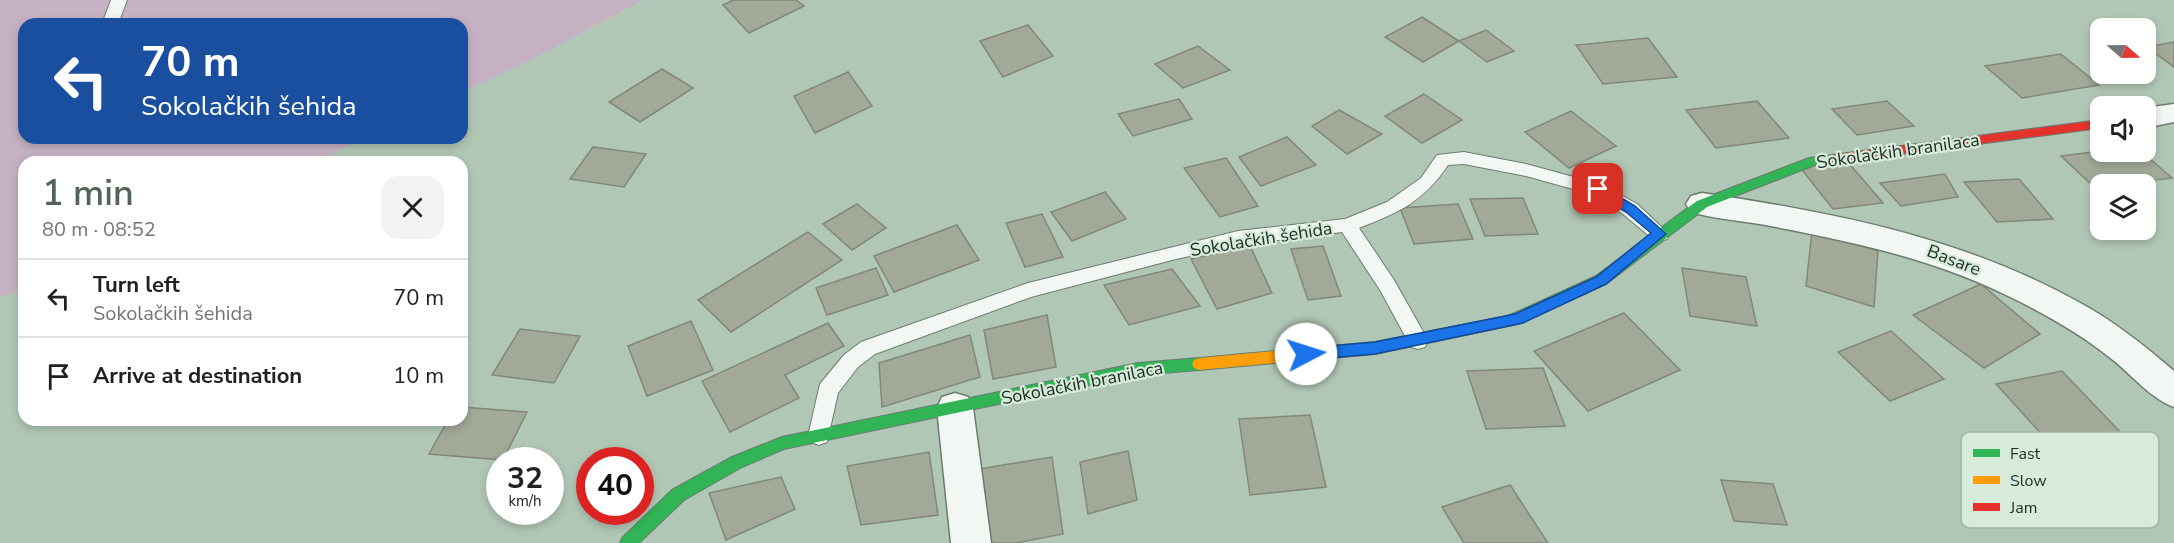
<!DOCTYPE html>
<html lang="en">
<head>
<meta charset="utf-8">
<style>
  :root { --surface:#fff; --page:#f2f2f2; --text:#202124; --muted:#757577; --line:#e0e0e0; --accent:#516456 }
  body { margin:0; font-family:"Nunito Sans",sans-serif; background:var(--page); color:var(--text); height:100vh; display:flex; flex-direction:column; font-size:22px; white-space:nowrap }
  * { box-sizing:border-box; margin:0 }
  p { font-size:20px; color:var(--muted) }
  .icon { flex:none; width:33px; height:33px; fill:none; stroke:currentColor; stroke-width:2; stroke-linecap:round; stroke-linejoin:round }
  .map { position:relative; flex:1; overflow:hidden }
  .side { position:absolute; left:18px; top:156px; width:450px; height:270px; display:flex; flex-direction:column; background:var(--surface); border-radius:18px; box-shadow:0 3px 9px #0003 }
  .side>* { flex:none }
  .top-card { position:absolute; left:18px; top:18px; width:450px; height:126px; border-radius:18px; box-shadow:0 3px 9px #0003; background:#1a4fa0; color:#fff; overflow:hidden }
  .needle { width:39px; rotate:110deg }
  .tools { position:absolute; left:2090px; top:18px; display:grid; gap:12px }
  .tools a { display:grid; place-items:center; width:66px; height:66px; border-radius:12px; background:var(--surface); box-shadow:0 3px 9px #0003; font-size:30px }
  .speed { position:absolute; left:486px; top:447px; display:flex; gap:12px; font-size:30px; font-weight:700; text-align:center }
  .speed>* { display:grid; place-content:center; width:78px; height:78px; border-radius:50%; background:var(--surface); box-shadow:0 3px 9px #0003; line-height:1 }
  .speed small { font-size:15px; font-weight:400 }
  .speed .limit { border:9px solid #d22; background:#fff; color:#111 }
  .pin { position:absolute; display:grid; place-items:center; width:51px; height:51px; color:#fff; margin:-26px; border-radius:12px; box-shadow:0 3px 9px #0006 }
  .me { position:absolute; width:66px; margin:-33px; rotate:85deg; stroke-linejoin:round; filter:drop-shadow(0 0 4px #0008) }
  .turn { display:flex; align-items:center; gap:21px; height:126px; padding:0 24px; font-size:27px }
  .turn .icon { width:78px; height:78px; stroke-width:2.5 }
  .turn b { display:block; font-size:42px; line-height:51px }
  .round { display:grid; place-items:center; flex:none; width:63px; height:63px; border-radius:18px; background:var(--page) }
  .overview { display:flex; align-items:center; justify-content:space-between; height:102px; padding:0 24px }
  h1 { font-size:36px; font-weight:600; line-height:45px; color:var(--accent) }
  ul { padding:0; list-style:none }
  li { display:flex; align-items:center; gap:18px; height:78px; padding:0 24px; border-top:2px solid var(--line) }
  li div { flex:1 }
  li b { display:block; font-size:22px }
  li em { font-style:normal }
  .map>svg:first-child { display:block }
  .green { fill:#c5b1c2 }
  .building { fill:#a2a999; stroke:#818879; stroke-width:1.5 }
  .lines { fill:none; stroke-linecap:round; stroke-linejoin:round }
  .lane-casing { stroke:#6b7c6f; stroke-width:2 }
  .street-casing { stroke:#6b7c6f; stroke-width:3 }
  .fast-casing { stroke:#6b7c6f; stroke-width:2 }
  .slow-casing { stroke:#6b7c6f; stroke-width:2 }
  .jam-casing { stroke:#6b7c6f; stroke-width:2 }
  .lane { fill:#f3f7f4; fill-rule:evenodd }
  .street { fill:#f3f7f4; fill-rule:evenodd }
  .fast { fill:#30b455; fill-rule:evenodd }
  .slow { fill:#ff9f0a; fill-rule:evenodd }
  .jam { fill:#e5322d; fill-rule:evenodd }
  .route { fill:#1a73e8; stroke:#114b97; stroke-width:1.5 }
  .labels { text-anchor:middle; stroke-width:4.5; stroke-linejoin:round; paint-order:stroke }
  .street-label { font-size:18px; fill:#1e2e22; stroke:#d7ebdb }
  .key { fill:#d7ebdb; stroke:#a0b2a4; stroke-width:1.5 }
  .key-label { font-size:16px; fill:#1e2e22 }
</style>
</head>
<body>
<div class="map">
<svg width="2174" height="543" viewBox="0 0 2174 543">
  <rect width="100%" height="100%" fill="#b1c7b6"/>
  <!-- green -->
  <polygon class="green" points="0,0 643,0 530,60 462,92 462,24 24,24 24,138 365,138 314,162 24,162 24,288 0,297"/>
  <!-- building -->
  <g class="building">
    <polygon points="733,0 796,0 804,6 749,33 723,5"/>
    <polygon points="1422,17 1459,41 1423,62 1385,37"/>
    <polygon points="1028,25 1053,56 1003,77 980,41"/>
    <polygon points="1486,30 1514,51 1487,62 1459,41"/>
    <polygon points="1648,38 1677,77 1603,84 1576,45"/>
    <polygon points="2174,42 2174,67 2147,47"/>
    <polygon points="1198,46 1230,70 1183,88 1155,64"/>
    <polygon points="2061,54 2099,85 2022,98 1985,66"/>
    <polygon points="662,69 693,88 640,122 609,102"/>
    <polygon points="848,72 872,106 815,133 794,96"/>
    <polygon points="1424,94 1462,120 1422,143 1385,116"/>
    <polygon points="1179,99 1192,119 1133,136 1118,114"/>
    <polygon points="1757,101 1789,138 1716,148 1686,110"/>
    <polygon points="1887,101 1914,126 1857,135 1832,109"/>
    <polygon points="1339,110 1382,134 1347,154 1312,126"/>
    <polygon points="1571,111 1616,146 1569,168 1525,132"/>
    <polygon points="1287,137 1316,165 1261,186 1239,157"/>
    <polygon points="593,147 646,154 624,187 570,179"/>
    <polygon points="2100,151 2142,152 2172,178 2121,184 2100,184 2100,187 2095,188 2061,156"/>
    <polygon points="1226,158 1258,206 1220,217 1184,168"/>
    <polygon points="1847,161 1883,203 1833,209 1799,166"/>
    <polygon points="1945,174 1958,197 1901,206 1880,183"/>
    <polygon points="2019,179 2053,219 1997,222 1964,182"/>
    <polygon points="1105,192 1126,219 1072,241 1051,212"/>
    <polygon points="1523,198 1538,234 1485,236 1470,199"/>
    <polygon points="857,204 886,228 852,250 823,224"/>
    <polygon points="1458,204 1473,239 1414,244 1400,208"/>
    <polygon points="1042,214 1063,257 1025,267 1006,223"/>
    <polygon points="957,225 979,260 894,292 874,256"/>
    <polygon points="1812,231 1878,251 1874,307 1806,286"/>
    <polygon points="808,232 842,260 731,332 698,300"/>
    <polygon points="1250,246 1272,293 1217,309 1191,259"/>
    <polygon points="1323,246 1341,296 1308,300 1291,249"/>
    <polygon points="876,268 888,295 827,315 816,288"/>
    <polygon points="1682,268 1746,277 1757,326 1690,316"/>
    <polygon points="1172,269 1200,306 1129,325 1104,285"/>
    <polygon points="1981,284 2040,334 1984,368 1913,315"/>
    <polygon points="1624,313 1680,370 1588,411 1534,351"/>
    <polygon points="1047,315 1056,367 993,379 984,330"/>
    <polygon points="691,321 713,370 647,396 628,346"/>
    <polygon points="828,323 844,346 785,375 799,398 730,432 702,381"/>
    <polygon points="520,329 580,336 554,383 492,375"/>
    <polygon points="1891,331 1944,379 1890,401 1838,352"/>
    <polygon points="970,335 980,377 882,407 879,363"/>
    <polygon points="1543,368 1565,426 1486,429 1467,371"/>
    <polygon points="2062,371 2124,436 2056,450 1996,384"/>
    <polygon points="462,407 527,412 503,460 429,454 448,420 462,420"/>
    <polygon points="1310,415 1326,487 1250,495 1239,419"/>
    <polygon points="1128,451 1137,500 1088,514 1080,462"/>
    <polygon points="929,452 938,515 861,525 847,466"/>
    <polygon points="1052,457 1063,534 1016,543 990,543 979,469"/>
    <polygon points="781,477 795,509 726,540 709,493"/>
    <polygon points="1721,480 1773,484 1787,525 1734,521"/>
    <polygon points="1510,485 1548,543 1464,543 1442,507"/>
  </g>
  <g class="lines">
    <defs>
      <g id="lane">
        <polygon points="111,0 127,0 118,24 102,24"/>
        <path d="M1464 152 1526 164 1603 185 1637 204 1669 234 1667 239 1660 241 1653 239 1623 214 1591 194 1526 176 1464 164 1448 165C1423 202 1400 212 1359 228L1394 280 1425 335 1428 341 1425 347 1418 349 1411 347 1380 290 1342 232 1238 245 1172 260 1031 297 875 354 858 367 838 393 827 442 819 445 811 442 808 436 820 384 844 355 861 342 1028 283 1238 231 1345 219 1387 202 1421 178 1437 155Z"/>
      </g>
      <g id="street">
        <polygon points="2174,104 2174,122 2145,128 2145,108"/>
        <path d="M1702 193C1833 212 1965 238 2082 304 2115 322 2145 346 2174 371V407C2150 398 2133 376 2113 360 2080 333 2042 312 2004 294 1932 259 1854 242 1776 227 1748 221 1719 220 1691 212L1686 204 1691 196Z"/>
        <polygon points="955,393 968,397 973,408 991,543 951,543 937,408 942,397"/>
      </g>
      <g id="fast">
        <polygon points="1832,155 1838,159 1836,162 1815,165 1707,207 1606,284 1518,324 1508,324 1506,320 1508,316 1596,276 1697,201 1809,158"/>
        <polygon points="1199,358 1204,360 1206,364 1204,368 1199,370 1138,375 784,449 742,467 684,500 639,543 620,543 622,538 672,490 732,457 782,437 1138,363"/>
      </g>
      <polygon id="slow" points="1513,315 1518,316 1520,320 1518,324 1375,354 1199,370 1194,368 1192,364 1194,360 1199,358 1375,342"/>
      <polygon id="jam" points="2100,120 2100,128 1832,163 1826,159 1832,155"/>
    </defs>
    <!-- lane casing -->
    <use href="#lane" class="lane-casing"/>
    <!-- street casing -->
    <use href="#street" class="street-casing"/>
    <!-- fast casing -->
    <use href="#fast" class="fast-casing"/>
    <!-- slow casing -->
    <use href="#slow" class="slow-casing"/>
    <!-- jam casing -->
    <use href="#jam" class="jam-casing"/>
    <!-- lane -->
    <use href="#lane" class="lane"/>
    <!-- street -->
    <use href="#street" class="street"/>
    <!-- fast -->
    <use href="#fast" class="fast"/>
    <!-- slow -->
    <use href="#slow" class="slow"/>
    <!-- jam -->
    <use href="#jam" class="jam"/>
  </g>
  <!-- route -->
  <polygon class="route" points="1598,184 1635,206 1666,234 1606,284 1523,323 1375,354 1306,360 1301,358 1299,354 1301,350 1306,348 1375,342 1515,314 1596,277 1651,233 1626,212 1593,192 1591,189 1593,186"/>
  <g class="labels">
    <!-- street labels -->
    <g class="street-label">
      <text transform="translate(1898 151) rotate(-8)" y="6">Sokolačkih branilaca</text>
      <text transform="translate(1261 239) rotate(-9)" y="6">Sokolačkih šehida</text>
      <text transform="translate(1954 260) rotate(21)" y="6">Basare</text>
      <text transform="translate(1082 383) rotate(-11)" y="6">Sokolačkih branilaca</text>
    </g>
  </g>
  <!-- legend -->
  <rect x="1961" y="432" width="198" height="96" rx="9" class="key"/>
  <rect x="1973" y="449" width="27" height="8" fill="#30b455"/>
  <rect x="1973" y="476" width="27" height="8" fill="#ff9f0a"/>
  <rect x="1973" y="503" width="27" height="8" fill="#e5322d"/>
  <g class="key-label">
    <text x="2010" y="459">Fast</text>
    <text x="2010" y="486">Slow</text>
    <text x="2010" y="513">Jam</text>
  </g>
</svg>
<div class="tools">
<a><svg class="needle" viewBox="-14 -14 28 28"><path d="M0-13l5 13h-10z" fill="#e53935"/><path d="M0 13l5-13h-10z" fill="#757577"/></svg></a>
<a><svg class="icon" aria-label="sound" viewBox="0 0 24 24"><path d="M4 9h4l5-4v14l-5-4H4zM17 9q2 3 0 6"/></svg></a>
<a><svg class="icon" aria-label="layers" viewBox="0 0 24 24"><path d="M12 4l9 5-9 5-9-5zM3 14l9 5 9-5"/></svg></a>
</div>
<div class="speed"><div>32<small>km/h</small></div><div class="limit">40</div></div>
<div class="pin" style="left:1598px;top:189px;background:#d93025"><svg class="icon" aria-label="arrive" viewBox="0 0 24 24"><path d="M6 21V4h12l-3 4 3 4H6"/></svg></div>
<svg class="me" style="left:1306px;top:354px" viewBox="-20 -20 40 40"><circle r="19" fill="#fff"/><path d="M0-13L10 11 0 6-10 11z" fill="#1a73e8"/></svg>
<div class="top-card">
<div class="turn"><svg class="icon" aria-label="left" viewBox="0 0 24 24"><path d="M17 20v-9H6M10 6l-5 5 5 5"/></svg><div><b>70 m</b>Sokolačkih šehida</div></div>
</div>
<section class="side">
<div class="overview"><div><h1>1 min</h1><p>80 m · 08:52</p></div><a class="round"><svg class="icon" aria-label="close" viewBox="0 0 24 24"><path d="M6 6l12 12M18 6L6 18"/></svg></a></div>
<ul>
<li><svg class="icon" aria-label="left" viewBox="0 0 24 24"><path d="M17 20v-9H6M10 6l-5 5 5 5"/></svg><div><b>Turn left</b><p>Sokolačkih šehida</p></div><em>70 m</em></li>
<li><svg class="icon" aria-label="arrive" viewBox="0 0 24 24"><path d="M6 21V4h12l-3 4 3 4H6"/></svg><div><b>Arrive at destination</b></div><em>10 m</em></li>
</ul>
</section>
</div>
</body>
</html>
